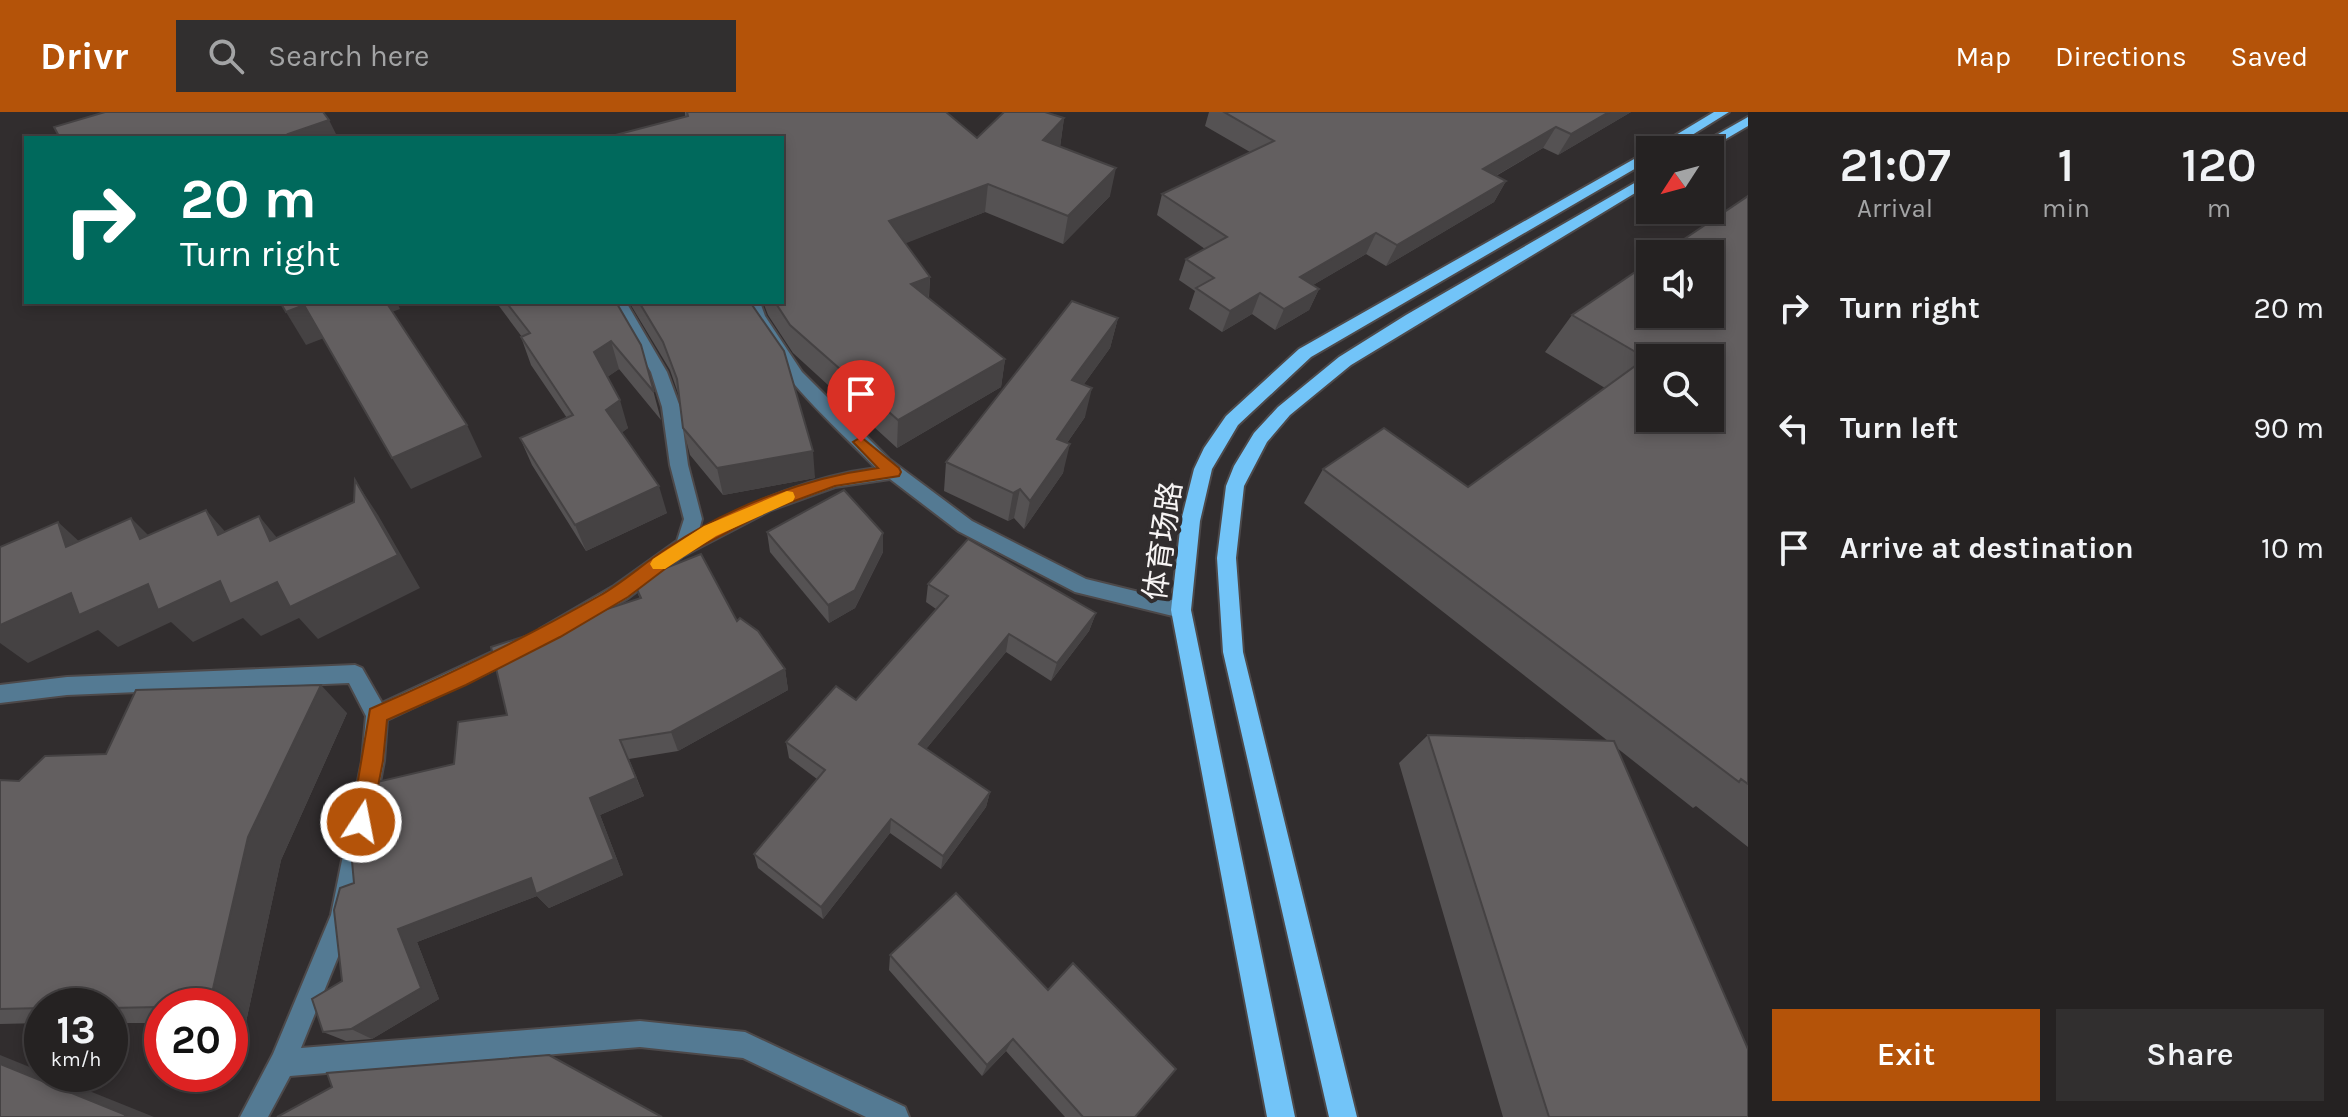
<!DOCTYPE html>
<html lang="en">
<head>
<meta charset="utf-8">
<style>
  :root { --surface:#252222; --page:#312f2f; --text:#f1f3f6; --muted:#a3a4a5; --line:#423f40; --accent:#b45309 }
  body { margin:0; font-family:Karla,"Noto Sans SC",sans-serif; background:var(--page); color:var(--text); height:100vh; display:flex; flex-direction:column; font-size:30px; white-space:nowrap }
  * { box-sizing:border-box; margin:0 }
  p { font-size:26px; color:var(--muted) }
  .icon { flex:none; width:44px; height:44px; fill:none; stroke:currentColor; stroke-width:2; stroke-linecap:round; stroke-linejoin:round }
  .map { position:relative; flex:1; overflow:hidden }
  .panel { display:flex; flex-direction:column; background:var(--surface); width:600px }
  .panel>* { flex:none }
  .hud { position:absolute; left:24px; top:24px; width:760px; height:168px; border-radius:0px; box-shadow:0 4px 12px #0003,0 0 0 2px var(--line); background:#00695c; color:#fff; overflow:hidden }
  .needle { width:52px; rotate:234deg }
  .controls { position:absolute; left:1636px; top:24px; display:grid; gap:16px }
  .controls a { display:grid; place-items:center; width:88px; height:88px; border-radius:0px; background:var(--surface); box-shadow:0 4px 12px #0003,0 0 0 2px var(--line); font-size:40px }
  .speed { position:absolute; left:24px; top:876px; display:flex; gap:16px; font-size:40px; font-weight:700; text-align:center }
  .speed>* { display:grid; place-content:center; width:104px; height:104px; border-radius:50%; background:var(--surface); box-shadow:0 4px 12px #0003,0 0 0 2px var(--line); line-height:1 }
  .speed small { font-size:20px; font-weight:400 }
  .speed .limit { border:12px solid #d22; background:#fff; color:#111 }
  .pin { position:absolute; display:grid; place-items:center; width:68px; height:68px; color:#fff; margin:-82px -34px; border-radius:50% 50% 50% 0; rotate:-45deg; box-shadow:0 0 8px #0007 }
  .pin .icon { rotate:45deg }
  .me { position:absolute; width:88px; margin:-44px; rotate:11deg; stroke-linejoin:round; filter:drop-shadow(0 0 6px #0008) }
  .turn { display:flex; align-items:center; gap:28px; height:168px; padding:0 24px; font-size:36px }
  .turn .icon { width:104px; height:104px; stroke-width:2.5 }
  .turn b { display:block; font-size:56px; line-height:68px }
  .eta { display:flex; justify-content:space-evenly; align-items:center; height:136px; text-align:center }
  .eta b { font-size:48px; font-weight:600; line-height:56px }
  .button { display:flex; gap:16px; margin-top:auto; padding:16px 24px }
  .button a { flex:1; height:92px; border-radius:0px; background:var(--accent); color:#fff; font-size:32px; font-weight:600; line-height:92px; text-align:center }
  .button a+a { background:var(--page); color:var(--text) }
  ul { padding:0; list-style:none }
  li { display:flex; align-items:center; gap:24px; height:120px; padding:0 24px }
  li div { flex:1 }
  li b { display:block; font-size:30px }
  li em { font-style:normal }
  header { display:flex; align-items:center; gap:48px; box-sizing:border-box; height:112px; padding:0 40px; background:var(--accent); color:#fff }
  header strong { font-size:38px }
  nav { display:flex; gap:44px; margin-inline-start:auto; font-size:28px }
  .search { width:560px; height:72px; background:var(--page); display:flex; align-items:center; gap:20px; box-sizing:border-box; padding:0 28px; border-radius:0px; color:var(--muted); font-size:30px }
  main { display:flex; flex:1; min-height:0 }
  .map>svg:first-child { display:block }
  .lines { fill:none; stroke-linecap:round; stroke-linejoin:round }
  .minor-casing { stroke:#4d494a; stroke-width:4 }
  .major-casing { stroke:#4d494a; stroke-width:4 }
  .minor { fill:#547a93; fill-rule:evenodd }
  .major { fill:#72c4f8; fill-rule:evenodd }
  .wall { fill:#555253 }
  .shaded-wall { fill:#454243 }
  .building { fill:#635f60; stroke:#454243; stroke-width:2; fill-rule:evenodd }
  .route { fill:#b45309; stroke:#753606; stroke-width:2 }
  .slow { fill:#f59e0b }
  .labels { text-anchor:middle; stroke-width:8; stroke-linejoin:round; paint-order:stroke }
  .street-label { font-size:30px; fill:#f7f4f4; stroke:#312d2e }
</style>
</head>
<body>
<header>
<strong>Drivr</strong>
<div class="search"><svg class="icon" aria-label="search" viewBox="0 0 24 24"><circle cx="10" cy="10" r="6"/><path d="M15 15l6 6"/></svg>Search here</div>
<nav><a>Map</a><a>Directions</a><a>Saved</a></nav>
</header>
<main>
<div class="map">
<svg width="1748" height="1005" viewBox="0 0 1748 1005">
  <rect width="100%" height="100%" fill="#312d2e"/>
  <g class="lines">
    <defs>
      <g id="minor">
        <path d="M610 190H626L667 260 680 295 688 353 702 407 699 418C756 389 812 364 876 356 828 307 768 257 744 190H760L765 204 802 260 889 347 972 409 1086 467 1188 492 1191 498 1188 504 1181 506 1075 480 958 419 890 367 835 375 771 398 683 444 628 486 554 529 547 532 540 529 537 523 540 517 614 474 677 429 684 407 670 353 662 295 651 260Z"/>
        <polygon points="518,528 525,531 528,537 525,543 387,608 384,649 355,803 301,936 640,909 745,920 905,995 909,1005 866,1005 743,946 640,935 290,964 268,1005 240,1005 273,942 331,803 362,649 366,604 349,571 67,583 0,591 0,573 67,565 355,553 362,556 382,591"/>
      </g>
      <g id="major">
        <polygon points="1714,0 1729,0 1668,38 1651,38"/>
        <polygon points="1748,5 1748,14 1707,38 1690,38"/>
        <polygon points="1650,38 1650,48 1311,245 1238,313 1212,357 1200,409 1191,498 1295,1005 1267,1005 1171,498 1181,409 1194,357 1204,336 1226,304 1299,237"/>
        <polygon points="1650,62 1650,72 1351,253 1290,303 1267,330 1244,374 1236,446 1243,540 1357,1005 1329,1005 1223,540 1217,446 1226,374 1234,354 1254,321 1278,295 1339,245 1406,203"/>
      </g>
    </defs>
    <!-- minor casing -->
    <use href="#minor" class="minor-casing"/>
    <!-- major casing -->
    <use href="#major" class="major-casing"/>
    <!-- minor -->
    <use href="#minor" class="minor"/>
    <!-- major -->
    <use href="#major" class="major"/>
  </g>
  <!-- wall -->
  <g class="wall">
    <polygon points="685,0 946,0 977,26 1064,6 1060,35 1110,84 1063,132 985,100 905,131 930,165 929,186 1005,247 1001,275 897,336 793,241 768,203 763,190 782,190 685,5"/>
    <polygon points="1209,0 1631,0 1558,43 1543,36 1496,64 1506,69 1494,90 1386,154 1366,142 1313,173 1319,177 1309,198 1275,218 1252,202 1222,220 1189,197 1195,179 1179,168 1186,147 1205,137 1157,103 1162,82 1250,40 1205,14"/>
    <polygon points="1748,84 1748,735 1696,694 1693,696 1617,636 1748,1005 1503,1005 1399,651 1428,623 1608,629 1304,391 1323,357 1468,375 1605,276 1545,240 1572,203"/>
    <polygon points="496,190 616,190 641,233 661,308 619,257 607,265 628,316 622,320 667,401 586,439 532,353 520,326 567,306 531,253 521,225 522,225"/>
    <polygon points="629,190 750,190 815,366 723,383 690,343 683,316 679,284 670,258"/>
    <polygon points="1118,206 1110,236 1084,272 1085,305 1067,331 1063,361 1024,417 1014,406 1008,409 944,379 946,350"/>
    <polygon points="767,420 883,421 883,440 855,496 829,511 770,440"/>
    <polygon points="633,469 737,509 785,557 788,578 678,639 629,647 644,684 600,703 623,763 549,796 537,784 417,830 439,887 372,927 346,929 323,920 342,869 354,771 355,747 454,652 507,603 640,487"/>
    <polygon points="928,472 1096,501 1089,519 1051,569 1006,540 926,637 990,680 986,695 941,757 890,721 823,807 758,756 754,742 817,667 789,646 786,630 856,588 936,497 926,490"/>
    <polygon points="347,601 281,748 246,910 230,910 230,894 162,894 162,911 110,911 110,894 42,894 42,911 0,912 0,668 19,669 106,642"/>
    <polygon points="890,843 1048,878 1135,1005 1065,1005 1006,939 982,964 889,858"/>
  </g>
  <!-- shaded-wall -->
  <g class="shaded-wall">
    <polygon points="1609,0 1631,0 1558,43 1571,22"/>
    <polygon points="1064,6 1060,35 1043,28"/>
    <polygon points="329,8 338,26 290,26 288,22"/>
    <polygon points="1556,15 1543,36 1471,78 1483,57"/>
    <polygon points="1116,56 1110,84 1063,132 1068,104"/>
    <polygon points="1506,69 1494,90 1386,154 1397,133"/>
    <polygon points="988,72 985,100 889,138 889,109"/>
    <polygon points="1376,121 1366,142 1291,186 1300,165"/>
    <polygon points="930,165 928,193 911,172"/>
    <polygon points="1319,177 1309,198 1275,218 1284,197"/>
    <polygon points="1260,181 1252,202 1222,220 1230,199"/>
    <polygon points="383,190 397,190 400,197 389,201"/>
    <polygon points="304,193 324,226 306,233 286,200"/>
    <polygon points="1118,206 1110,236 1066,297 1072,268"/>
    <polygon points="611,229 619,257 603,268 594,240"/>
    <polygon points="1005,247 1001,275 897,336 898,308"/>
    <polygon points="1092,276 1085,305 1050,355 1057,327"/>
    <polygon points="620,288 628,316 615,326 606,298"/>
    <polygon points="467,313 482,345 411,377 392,346"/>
    <polygon points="1070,332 1063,361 1024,417 1030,389"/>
    <polygon points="813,339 815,366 723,383 717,356"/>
    <polygon points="355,368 378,403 420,476 318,527 299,506 261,524 243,506 193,530 171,510 118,535 98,518 28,551 0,531 0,513 71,481 148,472 220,469 277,470 398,443"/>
    <polygon points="659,374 667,401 586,439 575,413"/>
    <polygon points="1020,377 1014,406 1008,409 1013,381"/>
    <polygon points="206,398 236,432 218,423"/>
    <polygon points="259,404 287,438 270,429"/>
    <polygon points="131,406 165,440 140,427"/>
    <polygon points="58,410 95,444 66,435"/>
    <polygon points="883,421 883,440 855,496 829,511 828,493"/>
    <polygon points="1096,501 1089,519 1051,569 1057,551"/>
    <polygon points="1009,522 1006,540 917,648 919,632"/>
    <polygon points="785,557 788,578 678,639 671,620"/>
    <polygon points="321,573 347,601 281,748 246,910 230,904 230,894 209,894 248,725"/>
    <polygon points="620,628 644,684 600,703 623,763 549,796 537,784 417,830 439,887 372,927 351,917 398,817 590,686"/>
    <polygon points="990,680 986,695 941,757 943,744"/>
    <polygon points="891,707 890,721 823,807 821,795"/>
    <polygon points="1013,927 1006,939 982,964 987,953"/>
    <polygon points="0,943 42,960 42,962 47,962 154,1005 124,1005 0,952"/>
  </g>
  <!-- building -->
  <g class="building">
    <polygon points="105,0 323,0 329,8 288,22 291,26 60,26 54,15"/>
    <polygon points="687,0 946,0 977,26 1004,0 1045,0 1064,6 1043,28 1116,56 1068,104 988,72 889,109 930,165 911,172 1005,247 898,308 790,213 775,190 782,190 782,26 604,26 688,4"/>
    <polygon points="1224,0 1609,0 1571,22 1556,15 1483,57 1506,69 1397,133 1376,121 1300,165 1319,177 1284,197 1260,181 1230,199 1196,176 1214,166 1186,147 1227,125 1162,82 1274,29"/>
    <path d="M1748 84V672L1741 667 1739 670 1323 357 1384 316 1468 375 1646 246 1572 203 1650 150V202H1710V142H1662ZM1650 246H1710V306H1650Z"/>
    <polygon points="1072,189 1118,206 1072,268 1092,276 1057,327 1070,332 1030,389 1020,377 1013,381 946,350"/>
    <polygon points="280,190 386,190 467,313 392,346 304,193 286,200"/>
    <polygon points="506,190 616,190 641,233 654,280 611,229 594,240 620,288 606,298 659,374 575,413 520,326 573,303 521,225 530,221"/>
    <polygon points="639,190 750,190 784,239 813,339 717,356 683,316 677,267 663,230"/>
    <polygon points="355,368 398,443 290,495 277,470 230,492 220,469 158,498 148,472 79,503 71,481 0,513 0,435 58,410 66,435 131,406 140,427 206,398 218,423 259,404 270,429 354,390"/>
    <polygon points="844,378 883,421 855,478 828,493 767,420"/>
    <polygon points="968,427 1096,501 1057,551 1009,522 919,632 990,680 943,744 891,707 821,795 754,742 825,658 786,630 836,574 856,588 948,484 928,472"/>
    <polygon points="701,442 737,509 740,506 758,519 785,557 671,620 620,628 636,666 590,686 614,747 536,782 531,766 398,817 421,876 351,917 323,920 312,887 342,869 334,798 340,776 354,771 352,749 355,747 356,695 360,674 454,652 458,610 507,603 491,535 641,486 633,469"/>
    <polygon points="321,573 248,725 209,894 110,896 110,894 42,894 42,896 0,897 0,668 19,669 45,644 106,642 136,578"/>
    <polygon points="1428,623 1614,629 1748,937 1748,1005 1549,1005"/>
    <polygon points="956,781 1048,878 1073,851 1176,957 1135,1005 1083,1005 1013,927 987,953 890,843"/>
    <polygon points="549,943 662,1005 277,1005 332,975 327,961"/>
    <polygon points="0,952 126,1003 124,1005 0,1005"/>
  </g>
  <!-- route -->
  <path class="route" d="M861 325 899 356 901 360 899 364 835 374 770 398 682 444 628 485 560 525 466 573 387 608 383 649 371 710 368 717 361 720 354 717 351 710 370 597C449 563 525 526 599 484 624 470 645 450 669 435 731 394 805 366 878 356L853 330Z"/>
  <!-- slow -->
  <polygon class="slow" points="787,379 793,380 795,385 793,389 716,424 665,457 653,457 650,452 653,447 704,414"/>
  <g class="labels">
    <!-- street labels -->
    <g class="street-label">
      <text transform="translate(1163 429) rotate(-82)" y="10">体育场路</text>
    </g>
  </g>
</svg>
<div class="controls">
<a><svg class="needle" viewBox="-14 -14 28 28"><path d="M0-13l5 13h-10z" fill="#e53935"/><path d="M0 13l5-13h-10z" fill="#a3a4a5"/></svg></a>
<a><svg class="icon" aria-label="sound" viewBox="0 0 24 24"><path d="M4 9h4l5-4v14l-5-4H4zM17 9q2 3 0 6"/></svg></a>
<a><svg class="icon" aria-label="search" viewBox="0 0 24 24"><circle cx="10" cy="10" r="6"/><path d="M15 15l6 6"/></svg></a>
</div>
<div class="speed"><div>13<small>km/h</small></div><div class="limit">20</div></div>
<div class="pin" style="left:861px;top:330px;background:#d93025"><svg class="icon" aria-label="arrive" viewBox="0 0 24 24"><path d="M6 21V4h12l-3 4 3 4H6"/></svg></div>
<svg class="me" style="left:361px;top:710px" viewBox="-20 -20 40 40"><circle r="17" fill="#b45309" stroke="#fff" stroke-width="3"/><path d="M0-11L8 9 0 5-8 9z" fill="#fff"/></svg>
<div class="hud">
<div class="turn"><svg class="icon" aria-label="right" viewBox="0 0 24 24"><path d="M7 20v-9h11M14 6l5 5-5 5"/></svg><div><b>20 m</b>Turn right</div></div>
</div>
</div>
<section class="panel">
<div class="eta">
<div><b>21:07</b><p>Arrival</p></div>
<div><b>1</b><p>min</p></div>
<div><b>120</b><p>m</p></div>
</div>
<ul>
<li><svg class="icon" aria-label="right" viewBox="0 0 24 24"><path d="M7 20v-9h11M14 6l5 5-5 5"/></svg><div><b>Turn right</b></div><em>20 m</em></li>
<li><svg class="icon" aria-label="left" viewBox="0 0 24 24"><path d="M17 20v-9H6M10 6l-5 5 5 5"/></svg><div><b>Turn left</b></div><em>90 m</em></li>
<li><svg class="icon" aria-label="arrive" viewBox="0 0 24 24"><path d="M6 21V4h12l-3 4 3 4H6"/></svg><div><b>Arrive at destination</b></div><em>10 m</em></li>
</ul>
<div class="button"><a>Exit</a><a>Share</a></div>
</section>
</main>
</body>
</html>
